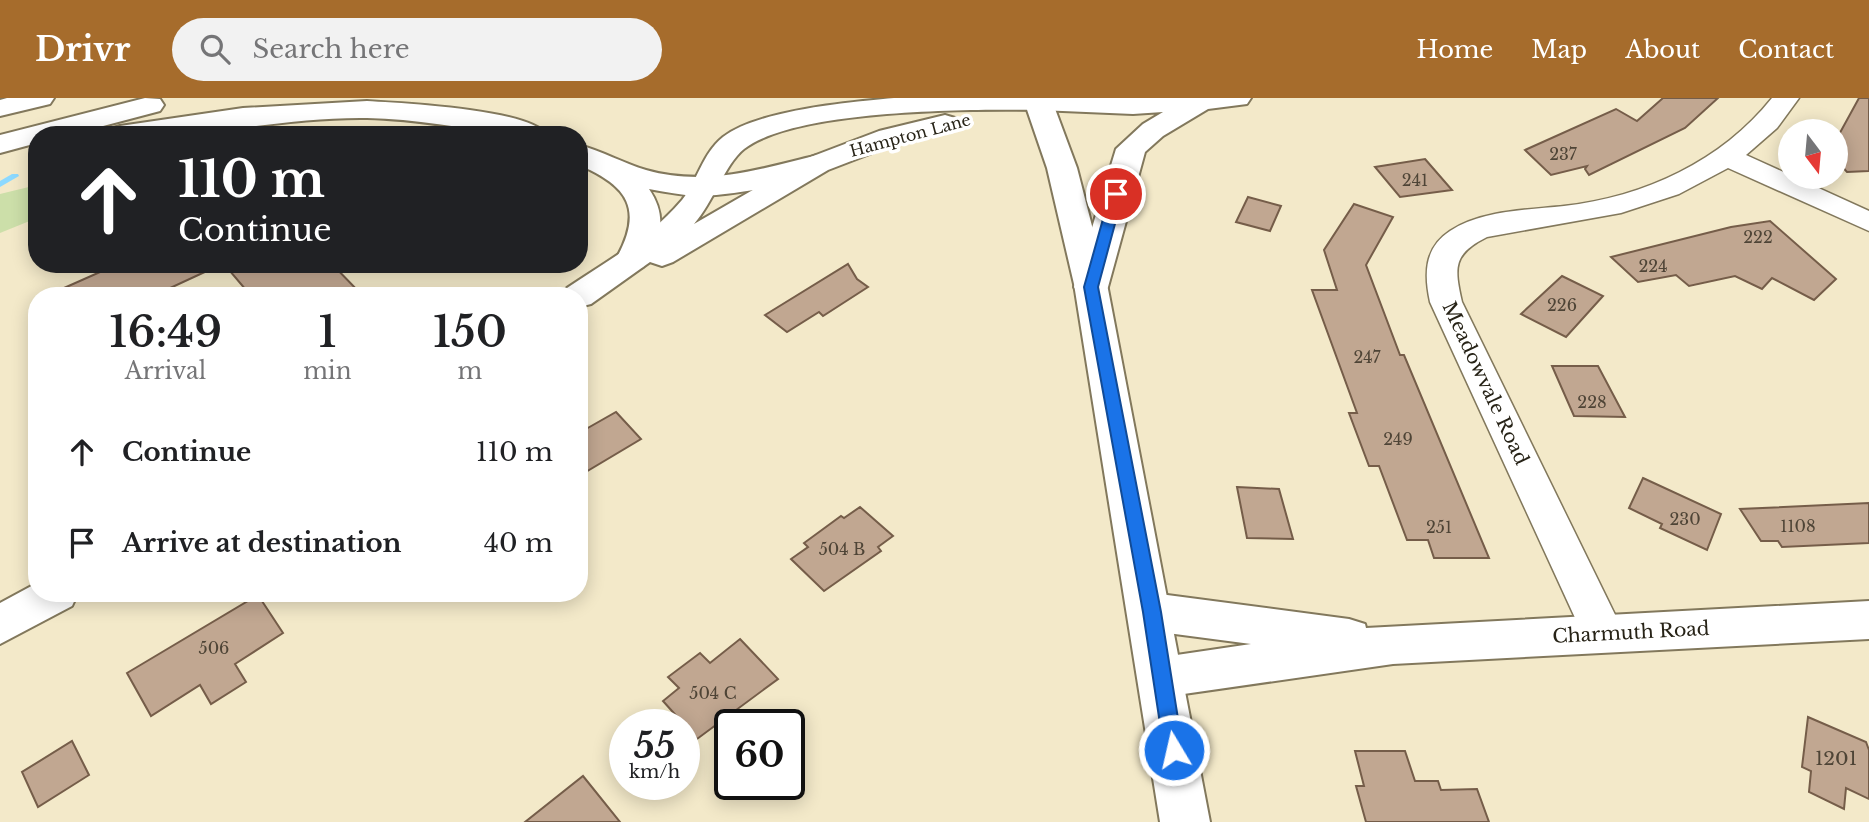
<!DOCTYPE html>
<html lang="en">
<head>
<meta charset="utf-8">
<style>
  :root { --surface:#fff; --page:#f2f2f2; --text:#202124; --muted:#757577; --accent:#a66c2c }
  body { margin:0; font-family:"Libre Baskerville",serif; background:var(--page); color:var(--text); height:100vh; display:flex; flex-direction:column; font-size:26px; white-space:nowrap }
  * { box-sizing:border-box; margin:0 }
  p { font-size:23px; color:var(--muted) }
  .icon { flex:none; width:38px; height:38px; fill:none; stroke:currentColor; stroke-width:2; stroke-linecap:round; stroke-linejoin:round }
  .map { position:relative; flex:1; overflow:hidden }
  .side { position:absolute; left:28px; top:189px; width:560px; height:315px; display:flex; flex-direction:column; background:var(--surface); border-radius:28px; box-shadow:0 4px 18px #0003 }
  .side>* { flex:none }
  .top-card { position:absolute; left:28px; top:28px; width:560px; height:147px; border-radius:28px; box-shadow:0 4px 18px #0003; background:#202124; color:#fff; overflow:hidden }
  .needle { width:46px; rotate:164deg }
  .tools { position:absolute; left:1778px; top:21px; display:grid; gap:14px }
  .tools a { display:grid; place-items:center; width:70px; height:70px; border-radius:50%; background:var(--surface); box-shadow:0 4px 18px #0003; font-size:35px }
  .speed { position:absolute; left:609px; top:611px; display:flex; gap:14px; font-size:35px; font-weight:700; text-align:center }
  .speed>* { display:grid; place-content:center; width:91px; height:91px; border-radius:50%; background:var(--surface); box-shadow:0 4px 18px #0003; line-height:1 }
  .speed small { font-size:18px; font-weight:400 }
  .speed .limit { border:4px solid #111; border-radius:10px; background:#fff; color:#111 }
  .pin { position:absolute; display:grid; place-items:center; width:60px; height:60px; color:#fff; margin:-30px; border:4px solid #fff; border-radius:50%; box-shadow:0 2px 7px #0007 }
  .me { position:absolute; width:77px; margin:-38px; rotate:351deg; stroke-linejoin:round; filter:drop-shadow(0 0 5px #0008) }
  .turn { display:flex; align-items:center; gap:24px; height:147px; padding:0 35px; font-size:32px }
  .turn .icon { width:91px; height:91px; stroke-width:2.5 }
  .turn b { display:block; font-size:49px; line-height:60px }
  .eta { display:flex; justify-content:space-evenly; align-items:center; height:119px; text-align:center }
  .eta b { font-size:42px; font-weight:600; line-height:49px }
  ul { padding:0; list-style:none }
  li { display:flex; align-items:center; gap:21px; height:91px; padding:0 35px }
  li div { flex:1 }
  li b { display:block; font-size:26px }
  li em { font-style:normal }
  header { display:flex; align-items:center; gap:42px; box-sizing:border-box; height:98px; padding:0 35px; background:var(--accent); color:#fff }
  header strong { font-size:33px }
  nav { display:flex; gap:38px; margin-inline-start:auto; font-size:24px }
  .search { width:490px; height:63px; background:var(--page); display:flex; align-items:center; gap:18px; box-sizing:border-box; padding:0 24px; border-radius:38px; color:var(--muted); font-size:26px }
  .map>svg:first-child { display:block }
  .green { fill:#ccdfa9 }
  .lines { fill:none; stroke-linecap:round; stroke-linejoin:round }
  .stream { fill:#8cd9ff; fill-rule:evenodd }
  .building { fill:#c1a791; stroke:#755d49; stroke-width:2 }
  .street-casing { stroke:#82785c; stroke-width:3 }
  .secondary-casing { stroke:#82785c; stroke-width:4 }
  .primary-casing { stroke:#82785c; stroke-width:4 }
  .highway-casing { stroke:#82785c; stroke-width:4 }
  .street { fill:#fff; fill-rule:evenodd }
  .secondary { fill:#fff; fill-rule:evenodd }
  .primary { fill:#fff; fill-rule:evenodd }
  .highway { fill:#fff; fill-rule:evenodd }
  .route { fill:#1a73e8; stroke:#114b97; stroke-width:2 }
  .labels { text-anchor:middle; stroke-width:7; stroke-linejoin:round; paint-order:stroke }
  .far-street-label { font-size:16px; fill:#272317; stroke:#fff }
  .number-label { font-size:16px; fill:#4e4436 }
  .street-label { font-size:19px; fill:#272317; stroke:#fff }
  .near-number-label { font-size:19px; fill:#4e4436 }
</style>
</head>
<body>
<header>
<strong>Drivr</strong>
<div class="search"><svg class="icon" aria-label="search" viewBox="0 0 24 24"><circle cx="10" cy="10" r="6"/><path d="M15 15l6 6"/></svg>Search here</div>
<nav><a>Home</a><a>Map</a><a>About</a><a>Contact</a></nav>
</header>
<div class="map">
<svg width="1869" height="724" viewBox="0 0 1869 724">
  <rect width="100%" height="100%" fill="#f3e9c9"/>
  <!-- green -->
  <polygon class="green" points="37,87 37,120 0,135 0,96"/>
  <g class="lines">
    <!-- stream -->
    <polygon class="stream" points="12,76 18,76 19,78 0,89 0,83"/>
  </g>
  <!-- building -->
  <g class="building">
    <polygon points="1663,0 1718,0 1685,30 1589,77 1585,71 1587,68 1551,77 1525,52 1616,11 1637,23"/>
    <polygon points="1859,0 1869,0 1869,73 1847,74 1836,62 1836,42"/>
    <polygon points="1425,61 1452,92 1400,99 1375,69"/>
    <polygon points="1248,99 1281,108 1270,133 1236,124"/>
    <polygon points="1354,106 1393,119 1366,167 1400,257 1404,257 1489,460 1434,460 1428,442 1407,442 1379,368 1369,368 1349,315 1357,315 1312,192 1337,192 1324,152"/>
    <polygon points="1770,123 1836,181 1814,202 1772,180 1762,191 1735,178 1689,188 1676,177 1638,184 1611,159 1731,129"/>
    <polygon points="118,166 222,166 153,198 46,198"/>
    <polygon points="224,166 332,166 363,198 251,198"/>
    <polygon points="848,166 857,181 868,189 823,218 819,214 787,234 765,217"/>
    <polygon points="1562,178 1603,198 1566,239 1521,216"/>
    <polygon points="1552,268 1598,268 1625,319 1574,318"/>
    <polygon points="616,314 641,341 579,378 579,335"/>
    <polygon points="1643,380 1721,416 1707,452 1660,430 1662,426 1629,410"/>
    <polygon points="1237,389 1279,391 1293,441 1247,440"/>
    <polygon points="1869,405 1869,445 1782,449 1778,443 1761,443 1740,411"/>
    <polygon points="860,409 893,438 878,449 881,453 824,493 791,461 808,449 804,445 841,418 844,420"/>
    <polygon points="258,497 283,535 235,566 246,584 211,606 200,587 151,618 127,575"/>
    <polygon points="740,541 778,581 697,641 663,603 679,590 668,579 700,555 710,565"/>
    <polygon points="1808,619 1866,644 1869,652 1869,701 1846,690 1844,711 1809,694 1811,673 1802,669"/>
    <polygon points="72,643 89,677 38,709 22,674"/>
    <polygon points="1355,653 1405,653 1415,683 1438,683 1441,692 1477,691 1489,724 1366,724 1356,688 1364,688"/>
    <polygon points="583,678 620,724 525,724"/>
  </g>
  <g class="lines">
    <defs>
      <path id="street" d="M1772 0H1799L1777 30 1746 57 1869 113V133L1728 70 1679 96 1621 115 1487 139C1453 156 1454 169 1462 204L1624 535 1618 548 1603 553 1588 548 1430 204C1424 176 1424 150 1450 133 1482 112 1528 112 1564 108 1644 99 1722 63 1772 0Z"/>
      <g id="secondary">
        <path d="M894 0H1050L1053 4 1049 10 1039 12C973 11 796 11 744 51 725 66 713 105 694 126L808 60 879 33 945 17 955 20 959 26 955 32 898 45 828 72 673 164 662 168 650 164 591 206 579 209V198H562L567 190C607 163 651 139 682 102 698 82 702 56 723 39 758 12 850 4 894 0Z"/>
        <polygon points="37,485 37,495 78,495 72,508 0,546 0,505"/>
        <polygon points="1152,495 1349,521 1365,526 1366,530 1869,503 1869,541 1393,566 1163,599 1147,593 1140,579 1147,565 1163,559 1251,546 1152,533 1137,527 1130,514 1137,501"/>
      </g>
      <polygon id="primary" points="1023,0 1051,0 1077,70 1107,186 1210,724 1160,724 1074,186 1047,70"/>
      <g id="highway">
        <polygon points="7,0 54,0 50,6 0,18 0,2"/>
        <polygon points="145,0 160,1 164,7 160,13 69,37 37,37 37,45 0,55 0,37"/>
        <polygon points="1028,0 1251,0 1247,6 1208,11 1163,38 1145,54 1108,189 1103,197 1091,200 1079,197 1074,189 1116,51 1143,26 1163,14 1133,16 1039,12 1029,10 1025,4"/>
        <path d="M367 3C400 5 530 11 547 37 487 37 428 21 367 20 302 19 240 32 175 37 152 38 129 37 106 37L110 31 120 28 243 10Z"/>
        <path d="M579 47C602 53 623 65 646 72 705 89 761 71 818 57L828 60 833 66C820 85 722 98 698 98 681 97 665 94 649 91 668 119 661 141 643 169L632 172 621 169 616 161C644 111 628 88 579 67Z"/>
      </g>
    </defs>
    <!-- street casing -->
    <use href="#street" class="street-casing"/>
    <!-- secondary casing -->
    <use href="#secondary" class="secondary-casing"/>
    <!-- primary casing -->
    <use href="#primary" class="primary-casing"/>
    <!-- highway casing -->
    <use href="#highway" class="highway-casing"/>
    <!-- street -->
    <use href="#street" class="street"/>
    <!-- secondary -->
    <use href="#secondary" class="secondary"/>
    <!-- primary -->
    <use href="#primary" class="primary"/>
    <!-- highway -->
    <use href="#highway" class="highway"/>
  </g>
  <!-- route -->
  <polygon class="route" points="1116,93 1123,96 1098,189 1161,514 1183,652 1180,658 1174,661 1167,658 1164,652 1143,514 1084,189 1110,96"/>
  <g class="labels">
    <!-- far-street labels -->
    <g class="far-street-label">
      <text transform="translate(910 37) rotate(-15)" y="6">Hampton Lane</text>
    </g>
    <!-- number labels -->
    <g class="number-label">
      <text x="1563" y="62">237</text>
      <text x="1415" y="88">241</text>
      <text x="1758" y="145">222</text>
      <text x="1653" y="174">224</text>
      <text x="1562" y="213">226</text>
      <text x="1367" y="265">247</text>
      <text x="1592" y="310">228</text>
      <text x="1398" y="347">249</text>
      <text x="1685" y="427">230</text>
      <text x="1798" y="434">1108</text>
      <text x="1439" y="435">251</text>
      <text x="842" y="457">504 B</text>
      <text x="214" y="556">506</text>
      <text x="713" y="601">504 C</text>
    </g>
    <!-- street labels -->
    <g class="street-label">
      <text transform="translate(1486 285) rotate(65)" y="7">Meadowvale Road</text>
      <text transform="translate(1631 534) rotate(-3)" y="7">Charmuth Road</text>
    </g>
    <!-- near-number labels -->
    <g class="near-number-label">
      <text x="1836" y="667">1201</text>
    </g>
  </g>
</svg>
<div class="tools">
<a><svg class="needle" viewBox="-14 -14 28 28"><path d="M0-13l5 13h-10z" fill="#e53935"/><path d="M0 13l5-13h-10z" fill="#757577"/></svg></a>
</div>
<div class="speed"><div>55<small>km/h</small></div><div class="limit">60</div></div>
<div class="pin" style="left:1116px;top:96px;background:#d93025"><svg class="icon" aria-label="arrive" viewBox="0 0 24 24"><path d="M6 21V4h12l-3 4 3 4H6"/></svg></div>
<svg class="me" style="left:1174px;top:652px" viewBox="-20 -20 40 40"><circle r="17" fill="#1a73e8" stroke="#fff" stroke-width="3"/><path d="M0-11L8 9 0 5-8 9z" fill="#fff"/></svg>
<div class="top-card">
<div class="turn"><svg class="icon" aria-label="ahead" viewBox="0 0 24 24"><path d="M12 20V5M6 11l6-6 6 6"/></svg><div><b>110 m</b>Continue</div></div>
</div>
<section class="side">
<div class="eta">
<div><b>16:49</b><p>Arrival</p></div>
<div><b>1</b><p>min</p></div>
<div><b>150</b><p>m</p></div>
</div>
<ul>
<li><svg class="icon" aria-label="ahead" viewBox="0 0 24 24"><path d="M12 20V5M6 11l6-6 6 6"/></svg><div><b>Continue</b></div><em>110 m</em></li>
<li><svg class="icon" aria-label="arrive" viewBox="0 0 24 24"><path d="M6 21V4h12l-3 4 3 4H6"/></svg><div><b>Arrive at destination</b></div><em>40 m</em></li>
</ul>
</section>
</div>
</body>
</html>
